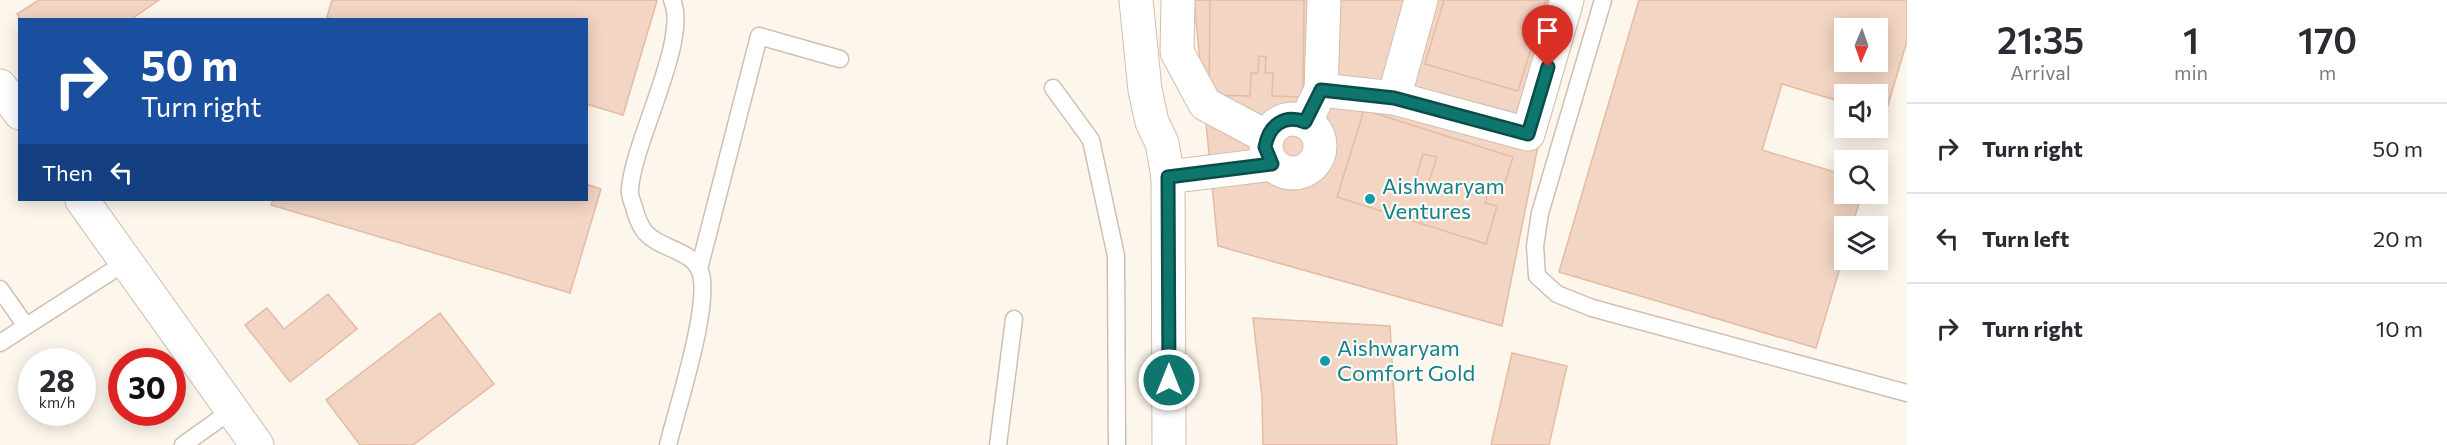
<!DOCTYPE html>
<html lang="en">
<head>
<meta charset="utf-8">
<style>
  :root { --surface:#fff; --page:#f2f2f3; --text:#2b2b33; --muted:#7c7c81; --line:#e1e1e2 }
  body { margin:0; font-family:Commissioner,sans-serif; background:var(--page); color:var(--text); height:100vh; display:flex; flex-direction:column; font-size:22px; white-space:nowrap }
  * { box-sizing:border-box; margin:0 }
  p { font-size:20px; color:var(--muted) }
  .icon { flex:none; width:33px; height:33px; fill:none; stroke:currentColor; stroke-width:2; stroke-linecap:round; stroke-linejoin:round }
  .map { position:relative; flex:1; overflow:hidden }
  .side { display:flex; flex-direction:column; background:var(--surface); width:540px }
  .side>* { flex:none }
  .hud { position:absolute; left:18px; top:18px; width:570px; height:183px; border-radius:0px; box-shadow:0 3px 15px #0003; background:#1a4fa0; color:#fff; overflow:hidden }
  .needle { width:39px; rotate:182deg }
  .controls { position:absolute; left:1834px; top:18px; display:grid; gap:12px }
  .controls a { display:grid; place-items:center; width:54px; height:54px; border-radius:0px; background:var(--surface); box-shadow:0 3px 15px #0003; font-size:30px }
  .speed { position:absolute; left:18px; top:348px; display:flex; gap:12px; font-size:30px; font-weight:700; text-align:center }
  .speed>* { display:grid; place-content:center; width:78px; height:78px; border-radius:50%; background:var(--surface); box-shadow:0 3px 15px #0003; line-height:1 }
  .speed small { font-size:15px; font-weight:400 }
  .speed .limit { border:9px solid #d22; background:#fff; color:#111 }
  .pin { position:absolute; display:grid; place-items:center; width:51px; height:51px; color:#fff; margin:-62px -26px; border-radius:50% 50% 50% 0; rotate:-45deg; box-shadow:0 0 6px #0007 }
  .pin .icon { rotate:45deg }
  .me { position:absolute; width:66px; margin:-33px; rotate:0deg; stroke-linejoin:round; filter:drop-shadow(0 0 4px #0008) }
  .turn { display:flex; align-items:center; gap:21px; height:126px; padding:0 24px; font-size:27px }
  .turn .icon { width:78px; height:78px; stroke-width:2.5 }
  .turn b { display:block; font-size:42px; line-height:51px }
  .then { display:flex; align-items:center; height:57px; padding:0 24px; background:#0003; gap:12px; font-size:22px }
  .eta { display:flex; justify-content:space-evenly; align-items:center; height:102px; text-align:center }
  .eta b { font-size:36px; font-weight:600; line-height:42px }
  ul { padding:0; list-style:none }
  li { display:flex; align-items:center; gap:18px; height:90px; padding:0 24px; border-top:2px solid var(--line) }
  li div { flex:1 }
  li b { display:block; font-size:22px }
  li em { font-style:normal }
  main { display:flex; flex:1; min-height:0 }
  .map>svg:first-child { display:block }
  .building { fill:#f3d5c3; stroke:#e6bba3; stroke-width:1.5; fill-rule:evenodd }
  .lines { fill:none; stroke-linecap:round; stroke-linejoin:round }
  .service-casing { stroke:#d1beb0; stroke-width:19 }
  .minor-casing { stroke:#d1beb0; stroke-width:35 }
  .tertiary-casing { stroke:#d1beb0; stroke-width:35 }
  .service { stroke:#fff; stroke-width:16 }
  .minor { stroke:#fff; stroke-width:33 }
  .tertiary { stroke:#fff; stroke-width:33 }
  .route-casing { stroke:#0a4d48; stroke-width:15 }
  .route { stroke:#0f766e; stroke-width:10 }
  .culture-dot { fill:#0f9aa8; stroke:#fffaf3; stroke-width:2 }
  .labels { text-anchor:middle; stroke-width:4.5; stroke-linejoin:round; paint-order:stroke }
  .culture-label { font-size:22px; fill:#0d838f; stroke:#fffaf3; text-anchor:start }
</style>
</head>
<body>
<main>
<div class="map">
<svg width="1907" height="445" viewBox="0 0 1907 445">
  <rect width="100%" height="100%" fill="#fdf6ec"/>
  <!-- building -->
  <g class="building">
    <polygon points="39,0 159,0 130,20 21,20 17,14"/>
    <polygon points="332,0 654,0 657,1 623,115 586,104 586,20 334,20 327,17"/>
    <polygon points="1194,0 1582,0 1537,151 1502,326 1218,246"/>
    <polygon points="1210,0 1304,0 1303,97 1272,96 1273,73 1265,73 1266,57 1259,56 1258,73 1251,73 1250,96 1209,95"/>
    <polygon points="1444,0 1546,0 1518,91 1425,64"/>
    <path d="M1639 0H1907V41L1885 115 1878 113V94H1845V103L1782 84 1762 150 1845 175V194H1862L1852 226H1845V251L1816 348 1559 272ZM1845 28H1878V62H1845Z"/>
    <path d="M1364 110 1513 157 1504 186 1491 182 1485 203 1497 206 1486 244 1337 197ZM1423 154 1437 157 1427 187 1414 184Z"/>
    <polygon points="586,184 601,189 570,293 271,205 273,200 586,200"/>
    <polygon points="328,294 357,329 290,382 245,325 267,308 284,329"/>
    <polygon points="440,313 494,384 413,445 360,445 326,400"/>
    <polygon points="1253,318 1390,326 1397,445 1263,445 1262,397"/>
    <polygon points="1512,353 1567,366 1549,445 1491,445"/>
  </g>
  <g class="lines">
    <defs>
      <g id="service">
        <polyline points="1603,0 1540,213 1535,246 1537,276 1557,294 1592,308 1907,393"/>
        <polyline points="1053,88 1091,140 1116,256 1117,445"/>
        <polyline points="699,269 759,36 840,59"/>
        <polyline points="0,289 26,326"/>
        <polyline points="0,343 126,262"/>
        <polyline points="183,445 232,410"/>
        <path d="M668 445C677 408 712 302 700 271 691 250 662 249 648 235 641 229 636 216 634 207 632 201 629 195 630 189 633 142 690 39 672 0"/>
        <polyline points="998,445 1014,319"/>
      </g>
      <g id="minor">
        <polyline points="1136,0 1145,90 1152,122 1162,143 1168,177"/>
        <polyline points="1178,0 1177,52 1205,104 1267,137"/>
        <polyline points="1321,90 1324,0"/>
        <polyline points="1394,98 1421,0"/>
        <circle cx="1293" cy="146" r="27"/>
        <polyline points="1305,122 1321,90 1394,98 1528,134 1567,0"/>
        <polyline points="1169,445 1168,177 1272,164"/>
      </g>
      <g id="tertiary">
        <polyline points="0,86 20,113"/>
        <polyline points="82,200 257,445"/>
      </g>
    </defs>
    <!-- service casing -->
    <use href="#service" class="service-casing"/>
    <!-- minor casing -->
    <use href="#minor" class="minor-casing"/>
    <!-- tertiary casing -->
    <use href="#tertiary" class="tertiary-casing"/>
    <!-- service -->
    <use href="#service" class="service"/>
    <!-- minor -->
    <use href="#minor" class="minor"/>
    <!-- tertiary -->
    <use href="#tertiary" class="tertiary"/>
  </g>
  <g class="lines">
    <defs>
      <path id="route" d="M1169 380 1168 177 1272 164 1265 147C1269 125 1284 114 1305 122L1321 90 1394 98 1528 134 1548 67"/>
    </defs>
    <!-- route casing -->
    <use href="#route" class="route-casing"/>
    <!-- route -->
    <use href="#route" class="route"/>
  </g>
  <!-- markers -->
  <g class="culture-dot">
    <circle cx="1370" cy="199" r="6"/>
    <circle cx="1325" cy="361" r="6"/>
  </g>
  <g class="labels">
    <!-- culture labels -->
    <g class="culture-label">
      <text x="1382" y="194">Aishwaryam<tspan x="1382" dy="25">Ventures</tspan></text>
      <text x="1337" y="356">Aishwaryam<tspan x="1337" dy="25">Comfort Gold</tspan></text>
    </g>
  </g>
</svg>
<div class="controls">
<a><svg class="needle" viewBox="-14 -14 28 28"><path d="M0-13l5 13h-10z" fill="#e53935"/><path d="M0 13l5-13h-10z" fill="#7c7c81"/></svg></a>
<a><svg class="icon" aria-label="sound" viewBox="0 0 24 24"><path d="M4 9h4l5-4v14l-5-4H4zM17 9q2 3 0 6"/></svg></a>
<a><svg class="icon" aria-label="search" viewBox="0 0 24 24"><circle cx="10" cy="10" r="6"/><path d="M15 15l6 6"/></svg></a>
<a><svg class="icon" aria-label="layers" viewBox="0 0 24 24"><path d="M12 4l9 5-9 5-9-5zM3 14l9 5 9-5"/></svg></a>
</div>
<div class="speed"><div>28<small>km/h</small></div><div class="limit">30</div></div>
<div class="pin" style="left:1548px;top:67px;background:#d93025"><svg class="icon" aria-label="arrive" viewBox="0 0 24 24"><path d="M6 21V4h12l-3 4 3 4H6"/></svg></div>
<svg class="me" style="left:1169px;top:380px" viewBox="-20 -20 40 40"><circle r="17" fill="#0f766e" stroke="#fff" stroke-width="3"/><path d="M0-11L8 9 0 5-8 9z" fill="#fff"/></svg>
<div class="hud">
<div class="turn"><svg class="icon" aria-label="right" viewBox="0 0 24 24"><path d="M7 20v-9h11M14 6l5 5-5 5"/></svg><div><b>50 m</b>Turn right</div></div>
<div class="then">Then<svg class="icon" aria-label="left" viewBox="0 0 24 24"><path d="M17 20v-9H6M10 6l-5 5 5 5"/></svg></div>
</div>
</div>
<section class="side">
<div class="eta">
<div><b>21:35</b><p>Arrival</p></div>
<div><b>1</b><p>min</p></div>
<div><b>170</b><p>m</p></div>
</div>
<ul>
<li><svg class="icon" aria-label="right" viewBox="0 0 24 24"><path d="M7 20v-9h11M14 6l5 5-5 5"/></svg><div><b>Turn right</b></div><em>50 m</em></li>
<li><svg class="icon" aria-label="left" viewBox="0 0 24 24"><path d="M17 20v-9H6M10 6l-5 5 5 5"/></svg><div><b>Turn left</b></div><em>20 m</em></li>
<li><svg class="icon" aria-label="right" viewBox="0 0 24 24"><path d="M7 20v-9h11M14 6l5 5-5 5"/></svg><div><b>Turn right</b></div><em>10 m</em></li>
</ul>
</section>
</main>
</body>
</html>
